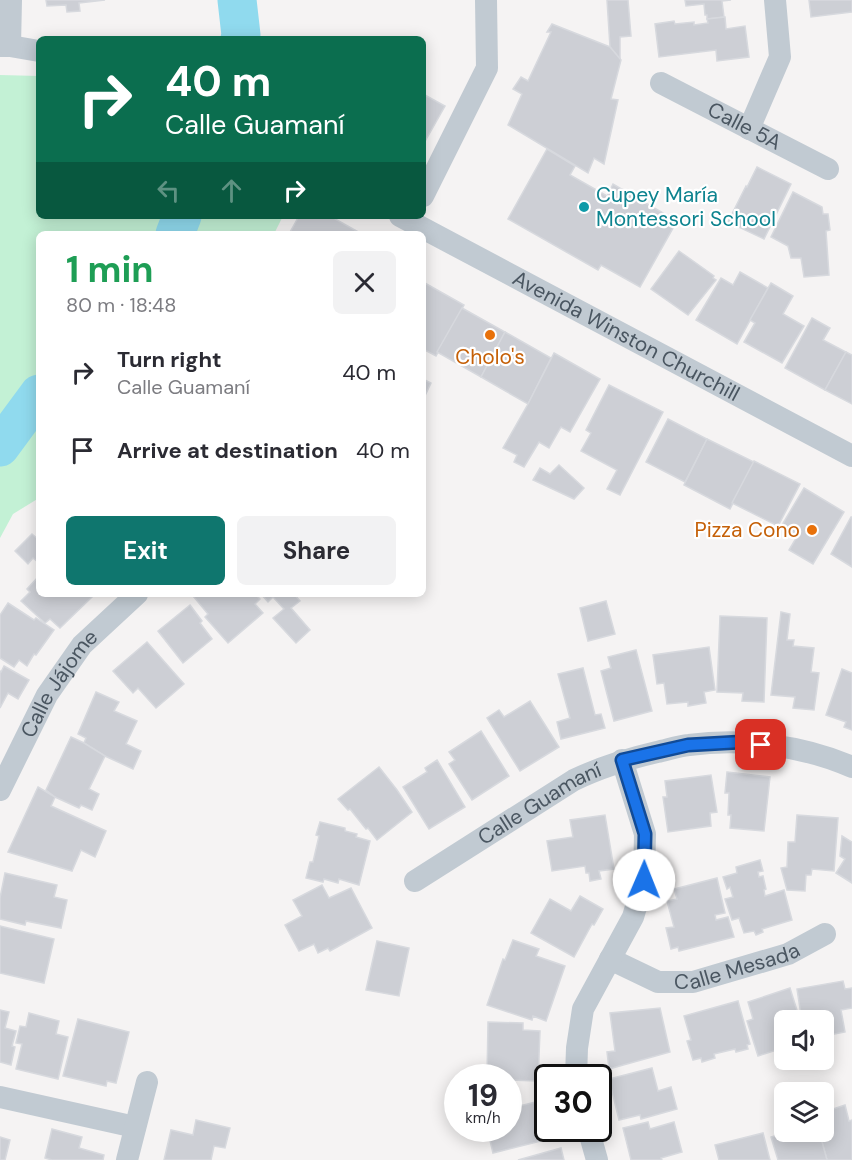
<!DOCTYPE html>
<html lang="en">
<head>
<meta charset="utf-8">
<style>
  :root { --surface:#fff; --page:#f2f2f3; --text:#2b2b33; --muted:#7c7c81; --accent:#0f766e }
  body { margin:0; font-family:"DM Sans",sans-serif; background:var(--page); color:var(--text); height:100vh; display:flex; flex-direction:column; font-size:22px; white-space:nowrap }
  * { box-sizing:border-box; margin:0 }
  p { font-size:20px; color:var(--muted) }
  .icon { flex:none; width:33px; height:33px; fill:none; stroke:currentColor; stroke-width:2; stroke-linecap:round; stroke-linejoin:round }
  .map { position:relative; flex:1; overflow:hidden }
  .side { position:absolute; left:36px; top:231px; width:390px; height:366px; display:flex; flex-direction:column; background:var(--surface); border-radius:9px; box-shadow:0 3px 15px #0003 }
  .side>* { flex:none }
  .banner { position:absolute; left:36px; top:36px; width:390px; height:183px; border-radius:9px; box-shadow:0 3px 15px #0003; background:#0b6e4f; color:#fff; overflow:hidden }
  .controls { position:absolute; left:774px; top:1010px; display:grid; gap:12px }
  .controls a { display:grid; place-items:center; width:60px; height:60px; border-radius:9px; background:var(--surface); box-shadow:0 3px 15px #0003; font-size:30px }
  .speed { position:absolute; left:444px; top:1064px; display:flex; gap:12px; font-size:30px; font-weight:700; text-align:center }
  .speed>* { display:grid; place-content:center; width:78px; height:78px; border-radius:50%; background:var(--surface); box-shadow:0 3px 15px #0003; line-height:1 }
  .speed small { font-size:15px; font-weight:400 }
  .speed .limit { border:3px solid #111; border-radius:9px; background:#fff; color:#111 }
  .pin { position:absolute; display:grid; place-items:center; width:51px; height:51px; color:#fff; margin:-26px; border-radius:12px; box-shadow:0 3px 9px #0006 }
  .me { position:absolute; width:66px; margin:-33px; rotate:1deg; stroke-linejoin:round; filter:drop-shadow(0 0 4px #0008) }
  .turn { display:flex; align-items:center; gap:21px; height:126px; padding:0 30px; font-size:27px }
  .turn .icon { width:78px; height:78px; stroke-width:2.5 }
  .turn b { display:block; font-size:42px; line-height:51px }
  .lanes { display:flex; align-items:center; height:57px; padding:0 30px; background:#0003; justify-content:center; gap:30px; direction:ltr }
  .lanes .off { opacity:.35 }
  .round { display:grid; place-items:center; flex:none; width:63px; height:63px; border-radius:9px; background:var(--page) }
  .headline { display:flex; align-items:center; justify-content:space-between; height:102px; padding:0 30px }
  h1 { font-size:36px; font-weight:700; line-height:45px; color:#1e9e55 }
  .cta { display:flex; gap:12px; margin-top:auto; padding:12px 30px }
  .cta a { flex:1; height:69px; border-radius:9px; background:var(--accent); color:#fff; font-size:24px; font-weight:700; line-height:69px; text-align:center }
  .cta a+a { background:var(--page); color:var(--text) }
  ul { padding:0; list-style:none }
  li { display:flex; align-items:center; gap:18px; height:78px; padding:0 30px }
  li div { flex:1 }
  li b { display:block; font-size:22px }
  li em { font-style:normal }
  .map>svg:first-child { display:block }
  .green { fill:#c3f1d5 }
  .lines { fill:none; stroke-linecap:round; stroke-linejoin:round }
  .river { stroke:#90daee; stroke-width:39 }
  .building { fill:#cdcfd5; stroke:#d7d9de; stroke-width:1.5 }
  .minor { stroke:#c1cad2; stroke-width:22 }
  .route-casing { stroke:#114b97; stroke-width:15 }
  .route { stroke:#1a73e8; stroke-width:10 }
  .culture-dot { fill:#0f9aa8; stroke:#fff; stroke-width:2 }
  .food-dot { fill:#e8710a; stroke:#fff; stroke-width:2 }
  .labels { text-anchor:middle; stroke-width:4.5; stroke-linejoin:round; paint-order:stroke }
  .street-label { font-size:21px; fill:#4a5661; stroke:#fff }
  .culture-label { font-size:21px; fill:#0d838f; stroke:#fff; text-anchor:start }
  .food-label { font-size:21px; fill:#c56008; stroke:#fff }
</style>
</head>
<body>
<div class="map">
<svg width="852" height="1160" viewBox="0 0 852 1160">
  <rect width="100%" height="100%" fill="#f5f3f3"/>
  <!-- green -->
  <polygon class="green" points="0,75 39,76 39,216 283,216 274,234 39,234 39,498 13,514 0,538"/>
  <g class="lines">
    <!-- river -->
    <g class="river">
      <polyline points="237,0 241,35 240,39"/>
      <polyline points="175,234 182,216"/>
      <polyline points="0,447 39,394"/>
    </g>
  </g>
  <!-- building -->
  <g class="building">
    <polygon points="46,0 105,0 79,3 80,11 67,12 66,5 47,6"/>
    <polygon points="607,0 628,0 631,36 620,37 620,59 610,47"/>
    <polygon points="685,0 731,0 722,1 724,17 707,19 707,15 705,15 704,4 686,6"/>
    <polygon points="809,0 852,0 852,12 811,17"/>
    <polygon points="725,17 726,29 745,26 749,57 717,61 716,50 659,57 655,24 674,21 675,24 694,22 694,25 708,23 707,19"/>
    <polygon points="552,24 610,47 621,60 611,99 618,100 604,164 594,158 588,173 508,125 522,94 513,89 521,77 528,81 551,32 547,32"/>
    <polygon points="423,94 445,106 423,145"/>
    <polygon points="547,149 575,166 570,175 607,196 613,184 677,221 640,287 601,265 598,270 508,219"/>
    <polygon points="757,167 791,184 764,239 728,222 746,186 747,187"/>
    <polygon points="793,192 822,207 823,214 828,214 830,230 826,231 829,275 804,277 801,258 791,258 788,246 771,237"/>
    <polygon points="299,216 330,216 362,234 289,234"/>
    <polygon points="679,251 714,276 713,278 716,280 688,315 651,289"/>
    <polygon points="740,272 768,288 737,344 696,320 721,278 733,285"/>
    <polygon points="423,282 464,305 436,356 423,349"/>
    <polygon points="771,283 793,296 783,314 804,326 782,363 744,342 755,323 750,320"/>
    <polygon points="462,308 505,332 481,377 437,352"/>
    <polygon points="812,318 830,328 823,340 846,352 825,390 785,368"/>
    <polygon points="505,332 551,358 528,404 481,377"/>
    <polygon points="846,352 852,355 852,404 825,390"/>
    <polygon points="554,353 600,379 570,432 561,427 549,448 539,442 524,467 514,462 517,455 503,448 528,404"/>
    <polygon points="423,379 431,383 423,400"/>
    <polygon points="609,385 663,412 620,495 607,489 617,470 581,451 591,433 586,430"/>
    <polygon points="668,419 707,439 685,482 646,462"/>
    <polygon points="707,439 754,462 730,509 684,485"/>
    <polygon points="754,461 800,484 778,526 732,503"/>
    <polygon points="559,465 584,488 574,499 533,480 540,468 550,474"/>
    <polygon points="804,488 844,512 813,564 789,550 798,535 782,525"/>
    <polygon points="851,517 852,517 852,567 831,554"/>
    <polygon points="32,534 39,540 39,563 33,558 28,564 15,551"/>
    <polygon points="39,576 39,594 91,594 93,596 60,628 50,619 45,623 21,601 30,592 27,589"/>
    <polygon points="196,594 255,594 260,599 255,604 263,613 228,643 205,617 208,614 193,596"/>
    <polygon points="261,594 294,594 300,601 291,608 310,630 296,643 273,618 284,609 273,597 268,602"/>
    <polygon points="606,601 615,634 588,641 580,608"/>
    <polygon points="8,603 34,620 36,618 54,630 36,655 34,654 27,666 19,660 14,667 0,658 0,615"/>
    <polygon points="190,605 202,621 200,623 212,639 183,663 158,631"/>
    <polygon points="781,612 790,614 787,640 794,640 793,646 814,648 811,672 819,673 814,710 793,708 795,697 771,695"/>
    <polygon points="720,616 767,618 764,702 742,701 743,693 717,692"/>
    <polygon points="147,642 184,684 156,708 138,688 133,693 113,671"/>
    <polygon points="709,647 715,690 704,692 706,703 688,706 688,702 667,704 664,683 657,684 653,655"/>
    <polygon points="636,650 652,711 614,721 601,671 611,668 608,657"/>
    <polygon points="4,666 29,680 18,699 8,693 0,708 0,671 1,672"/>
    <polygon points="583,668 595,715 601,714 605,728 561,739 557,722 570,718 558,674"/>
    <polygon points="842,669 852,673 852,730 844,727 846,722 826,715"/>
    <polygon points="96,692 119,702 114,711 137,721 126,744 141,751 133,769 105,756 84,743 86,738 78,734"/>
    <polygon points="530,701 559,747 520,771 487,718 499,710 504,717"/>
    <polygon points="481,731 509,776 472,800 449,764 455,760 449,752"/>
    <polygon points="71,737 84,743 105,756 89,789 99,794 92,810 81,805 79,808 55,797 46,790"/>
    <polygon points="437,760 465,807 429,829 403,787 427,772 425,768"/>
    <polygon points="379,767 397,790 412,812 377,840 368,828 366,829 350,809 348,810 338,799"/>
    <polygon points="727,772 770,777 764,831 730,828 731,815 728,815 729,793 725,793"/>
    <polygon points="711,775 717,812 710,813 711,826 668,832 663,797 667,797 665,781"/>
    <polygon points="38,787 55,797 51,806 106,831 95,857 81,850 72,871 8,852"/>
    <polygon points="605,815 614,869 599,871 601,879 590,881 589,873 586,873 585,866 552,871 547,841 573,837 570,820"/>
    <polygon points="797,815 838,818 834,871 812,869 811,875 806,875 805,891 787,890 781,868 787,867 788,842 795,842"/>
    <polygon points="320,822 345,828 345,831 357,834 356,837 370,841 359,885 339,879 338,883 324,879 323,882 306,878 310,862 313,862 319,836 316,835"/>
    <polygon points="842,836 852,842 852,883 836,873 845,859 840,856"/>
    <polygon points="760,860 763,871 758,872 759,877 763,876 766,889 764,890 765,896 784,890 792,920 762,929 763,932 756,935 754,931 744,933 739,918 732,920 725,899 733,897 730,887 727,889 723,877 737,873 736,867"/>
    <polygon points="5,873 57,885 54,897 67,900 61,928 26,921 25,925 0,919 0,898"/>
    <polygon points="717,878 725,913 715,915 716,920 728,917 734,937 679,951 678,947 671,949 666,928 674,927 667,901 677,899 674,889"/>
    <polygon points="322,885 329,898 351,888 372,928 330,951 328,948 318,953 314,944 299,951 285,925 302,916 293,900"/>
    <polygon points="580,896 603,909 594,925 592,924 574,957 531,933 550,899 571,911"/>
    <polygon points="0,926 54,939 44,983 0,973"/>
    <polygon points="513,940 539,949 536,956 565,966 546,1021 533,1016 532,1020 487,1005 503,959 505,960"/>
    <polygon points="377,941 409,948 399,996 366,990"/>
    <polygon points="843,981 845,989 852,988 852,1008 841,1010 845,1032 824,1036 824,1020 811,1020 810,1014 801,1015 797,989"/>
    <polygon points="790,988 800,1020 784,1020 784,1034 780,1036 783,1048 758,1056 747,1021 753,1019 748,1002"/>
    <polygon points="738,1001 750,1044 747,1045 748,1049 736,1052 735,1049 714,1054 715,1058 702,1062 701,1058 693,1060 687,1041 691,1040 684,1016"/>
    <polygon points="660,1008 670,1052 609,1069 607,1052 615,1051 610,1013"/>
    <polygon points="0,1010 9,1012 5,1028 16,1031 12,1046 15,1047 11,1065 0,1062"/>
    <polygon points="29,1013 59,1021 56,1034 68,1037 58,1079 16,1069 22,1044 16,1043 20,1026 26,1027"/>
    <polygon points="78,1019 129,1032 116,1083 107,1081 106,1086 63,1076"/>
    <polygon points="488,1022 523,1023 523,1030 540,1031 538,1081 508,1080 508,1077 487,1077"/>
    <polygon points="652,1068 658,1091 671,1087 677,1109 641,1119 640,1115 619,1120 609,1079"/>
    <polygon points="544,1100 548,1115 548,1128 551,1128 553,1138 493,1153 487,1128 508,1128 508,1119 517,1116 515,1107"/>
    <polygon points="845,1105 849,1121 852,1120 852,1160 827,1160 819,1131 824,1131 824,1112"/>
    <polygon points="196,1120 230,1128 225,1148 214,1146 211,1160 164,1160 171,1130 193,1135"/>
    <polygon points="648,1122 650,1129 674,1122 682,1152 661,1158 662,1160 631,1160 623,1128"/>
    <polygon points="52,1129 82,1137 79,1148 104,1155 103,1160 52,1160 45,1158"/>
    <polygon points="791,1131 819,1131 827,1160 778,1160 771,1137"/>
    <polygon points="763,1133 770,1160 719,1160 715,1145"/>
    <polygon points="0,1137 10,1140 5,1160 0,1160"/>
    <polygon points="561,1148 564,1160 518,1160"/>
  </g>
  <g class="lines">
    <!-- minor -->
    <g class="minor">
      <polyline points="0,46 10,46 39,51"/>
      <polyline points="10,46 11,0"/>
      <path id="s1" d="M661 83 828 169"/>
      <polyline points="749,129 780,57 775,0"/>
      <polyline points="423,196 487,68 486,0"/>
      <path id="s2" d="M400 216 852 456"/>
      <path id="s3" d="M0 790 47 695 82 645 137 594"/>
      <path id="s4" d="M415 881 574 780C601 767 627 759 657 752 667 750 678 746 689 745 742 738 802 745 852 767"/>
      <path id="s5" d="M610 959 658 982H693L788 954 825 934"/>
      <polyline points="576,1077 577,1048 583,1009 633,917 644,880 645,834 622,760"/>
      <polyline points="0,1097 135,1127"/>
      <polyline points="588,1128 597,1160"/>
      <polyline points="127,1160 147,1082"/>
    </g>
  </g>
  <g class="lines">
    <defs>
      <polyline id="route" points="644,880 645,834 622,760 688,745 741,742 761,745"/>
    </defs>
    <!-- route casing -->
    <use href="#route" class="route-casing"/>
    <!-- route -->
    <use href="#route" class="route"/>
  </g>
  <!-- markers -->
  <circle class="culture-dot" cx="584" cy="207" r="6"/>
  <g class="food-dot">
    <circle cx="490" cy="335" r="6"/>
    <circle cx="812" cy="530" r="6"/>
  </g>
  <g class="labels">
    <!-- street labels -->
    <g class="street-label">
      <text dy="7" stroke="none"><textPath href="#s1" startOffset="94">Calle 5A</textPath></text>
      <text dy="7" stroke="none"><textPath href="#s2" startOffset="256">Avenida Winston Churchill</textPath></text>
      <text dy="7" stroke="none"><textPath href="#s3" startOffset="122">Calle Jájome</textPath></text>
      <text dy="7" stroke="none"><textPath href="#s4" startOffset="147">Calle Guamaní</textPath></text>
      <text dy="7" stroke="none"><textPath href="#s5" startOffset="134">Calle Mesada</textPath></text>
    </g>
    <!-- culture labels -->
    <g class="culture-label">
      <text x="596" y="202">Cupey María<tspan x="596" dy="24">Montessori School</tspan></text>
    </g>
    <!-- food labels -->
    <g class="food-label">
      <text x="490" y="364">Cholo's</text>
      <text x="800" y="537" text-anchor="end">Pizza Cono</text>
    </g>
  </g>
</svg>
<div class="controls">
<a><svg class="icon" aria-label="sound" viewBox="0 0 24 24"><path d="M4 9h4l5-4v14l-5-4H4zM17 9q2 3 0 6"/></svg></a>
<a><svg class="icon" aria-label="layers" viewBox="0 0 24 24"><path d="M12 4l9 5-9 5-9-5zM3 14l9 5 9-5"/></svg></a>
</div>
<div class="speed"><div>19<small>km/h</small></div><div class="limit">30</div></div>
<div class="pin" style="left:761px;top:745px;background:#d93025"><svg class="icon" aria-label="arrive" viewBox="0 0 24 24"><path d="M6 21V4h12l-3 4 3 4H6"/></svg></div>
<svg class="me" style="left:644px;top:880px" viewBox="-20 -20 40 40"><circle r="19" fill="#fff"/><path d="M0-13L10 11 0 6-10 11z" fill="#1a73e8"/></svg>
<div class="banner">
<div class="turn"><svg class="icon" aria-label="right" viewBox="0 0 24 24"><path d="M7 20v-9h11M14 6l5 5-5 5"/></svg><div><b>40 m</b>Calle Guamaní</div></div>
<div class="lanes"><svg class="icon off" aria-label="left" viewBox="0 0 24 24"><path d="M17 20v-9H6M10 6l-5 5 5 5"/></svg><svg class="icon off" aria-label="ahead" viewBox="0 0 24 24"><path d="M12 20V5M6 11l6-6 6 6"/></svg><svg class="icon" aria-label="right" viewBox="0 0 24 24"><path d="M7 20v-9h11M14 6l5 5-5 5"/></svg></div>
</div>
<section class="side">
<div class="headline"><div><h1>1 min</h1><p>80 m · 18:48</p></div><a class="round"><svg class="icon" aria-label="close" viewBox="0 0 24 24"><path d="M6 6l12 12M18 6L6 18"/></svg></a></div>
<ul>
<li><svg class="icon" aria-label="right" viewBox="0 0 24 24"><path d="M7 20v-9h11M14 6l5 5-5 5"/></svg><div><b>Turn right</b><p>Calle Guamaní</p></div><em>40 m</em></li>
<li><svg class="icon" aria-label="arrive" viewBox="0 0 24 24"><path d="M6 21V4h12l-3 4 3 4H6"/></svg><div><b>Arrive at destination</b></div><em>40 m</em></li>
</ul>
<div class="cta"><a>Exit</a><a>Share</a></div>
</section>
</div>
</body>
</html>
